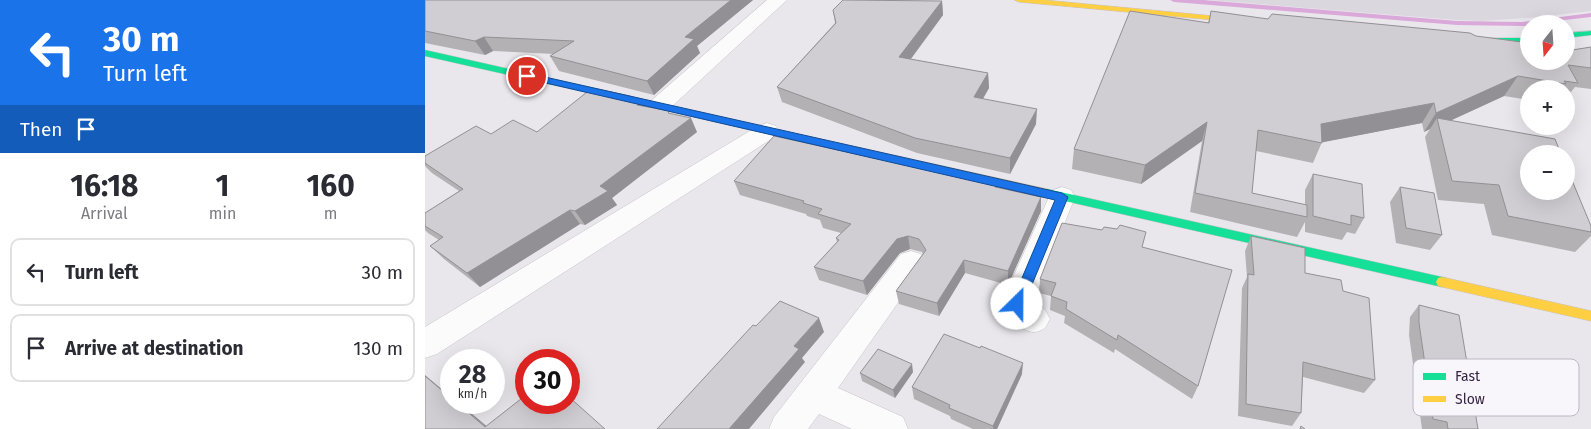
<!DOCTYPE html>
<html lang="en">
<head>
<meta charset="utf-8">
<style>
  :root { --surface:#fff; --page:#f7f7f7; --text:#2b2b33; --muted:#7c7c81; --line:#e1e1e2 }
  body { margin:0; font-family:"Fira Sans",sans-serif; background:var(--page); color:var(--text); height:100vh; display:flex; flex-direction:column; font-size:19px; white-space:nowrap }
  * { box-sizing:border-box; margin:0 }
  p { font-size:16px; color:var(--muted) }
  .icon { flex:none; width:28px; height:28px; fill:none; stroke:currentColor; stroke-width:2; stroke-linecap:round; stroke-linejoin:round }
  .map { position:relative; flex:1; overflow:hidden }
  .drawer { display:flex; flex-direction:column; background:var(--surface); width:425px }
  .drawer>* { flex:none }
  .banner { background:#1a73e8; color:#fff; overflow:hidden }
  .needle { width:32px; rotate:197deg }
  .buttons { position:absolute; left:1095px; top:15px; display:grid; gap:10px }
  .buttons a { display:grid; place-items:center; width:55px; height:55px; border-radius:50%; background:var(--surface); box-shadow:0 5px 20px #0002; font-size:25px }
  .speed { position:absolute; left:15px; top:349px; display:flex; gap:10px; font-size:25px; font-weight:700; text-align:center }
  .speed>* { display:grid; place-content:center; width:65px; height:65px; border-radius:50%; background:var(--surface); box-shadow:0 5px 20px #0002; line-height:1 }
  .speed small { font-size:12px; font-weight:400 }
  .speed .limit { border:8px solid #d22; background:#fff; color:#111 }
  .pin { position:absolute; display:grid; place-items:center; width:42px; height:42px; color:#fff; margin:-21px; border:2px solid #fff; border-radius:50%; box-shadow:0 1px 5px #0007 }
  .me { position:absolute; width:55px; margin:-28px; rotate:23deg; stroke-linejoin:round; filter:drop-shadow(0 0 4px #0008) }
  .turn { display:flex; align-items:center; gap:18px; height:105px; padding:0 20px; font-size:22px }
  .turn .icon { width:65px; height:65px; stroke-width:2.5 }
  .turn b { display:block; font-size:35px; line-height:42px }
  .then { display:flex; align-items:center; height:48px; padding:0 20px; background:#0003; gap:10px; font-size:19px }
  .eta { display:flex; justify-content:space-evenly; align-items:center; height:85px; text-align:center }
  .eta b { font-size:30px; font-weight:700; line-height:35px }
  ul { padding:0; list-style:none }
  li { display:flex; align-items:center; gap:15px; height:68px; margin:0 10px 8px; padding:0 10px; border:2px solid var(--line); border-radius:10px }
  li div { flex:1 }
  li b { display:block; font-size:19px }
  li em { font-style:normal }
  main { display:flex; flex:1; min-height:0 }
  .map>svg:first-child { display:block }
  .built { fill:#dbd7df }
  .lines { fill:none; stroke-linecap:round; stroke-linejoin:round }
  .stream { fill:#daa8d9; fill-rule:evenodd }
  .street-casing { stroke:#c5c3c8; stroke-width:1 }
  .fast-casing { stroke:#c5c1c8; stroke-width:1 }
  .slow-casing { stroke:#c5c1c8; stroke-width:1 }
  .street { fill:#fcfbfc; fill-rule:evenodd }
  .fast { fill:#16e098; fill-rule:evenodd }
  .slow { fill:#ffcf43; fill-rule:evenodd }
  .wall { fill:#b4b1b5 }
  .shaded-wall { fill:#929094 }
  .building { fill:#d1ced3; stroke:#929094 }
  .route { fill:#1a73e8; stroke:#114b97 }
  .key { fill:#f8f6fb; stroke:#beb7c3; stroke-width:1 }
  .key-label { font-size:14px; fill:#362441 }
</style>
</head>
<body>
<main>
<section class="drawer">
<div class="banner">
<div class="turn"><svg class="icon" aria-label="left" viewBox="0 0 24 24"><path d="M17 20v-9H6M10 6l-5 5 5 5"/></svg><div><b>30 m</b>Turn left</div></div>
<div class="then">Then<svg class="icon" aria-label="arrive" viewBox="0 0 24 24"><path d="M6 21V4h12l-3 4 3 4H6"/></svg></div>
</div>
<div class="eta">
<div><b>16:18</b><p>Arrival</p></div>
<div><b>1</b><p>min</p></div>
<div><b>160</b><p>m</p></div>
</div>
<ul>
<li><svg class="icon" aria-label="left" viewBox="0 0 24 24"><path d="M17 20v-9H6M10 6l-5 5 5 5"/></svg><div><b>Turn left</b></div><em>30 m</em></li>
<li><svg class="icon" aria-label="arrive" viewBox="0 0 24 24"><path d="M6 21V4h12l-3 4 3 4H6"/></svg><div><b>Arrive at destination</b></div><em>130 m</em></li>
</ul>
</section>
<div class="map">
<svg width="1166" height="429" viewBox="0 0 1166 429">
  <rect width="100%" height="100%" fill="#e9e7ec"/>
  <!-- built -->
  <polygon class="built" points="784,0 1166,0 1166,11 1114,17 1057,21 1031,20"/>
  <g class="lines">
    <!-- stream -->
    <polygon class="stream" points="745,0 778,0 1032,21 1097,22 1166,13 1166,17 1104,24 1104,26 1097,26 1032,25 749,2"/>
    <defs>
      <g id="street">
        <polygon points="342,0 362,0 243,110 235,112 227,110 223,105 227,100"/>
        <polygon points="342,123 351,126 354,131 351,136 12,354 0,358 0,327 333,126"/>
        <path d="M637 187 646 190 650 197 609 300 620 310 625 319 620 328C617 330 612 332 609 332 595 332 582 315 576 304L624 197 628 190Z"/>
        <polygon points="486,251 496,254 501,262 496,270 413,388 478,417 483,429 427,429 394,414 383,429 344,429 349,417 476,254"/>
      </g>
      <g id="fast">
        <polygon points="1166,31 1166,35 1141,38 1141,33"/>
        <polygon points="1056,38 1104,38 1104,44 1053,43 1053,39"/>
        <polygon points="0,50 350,129 355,132 350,135 0,56"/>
        <polygon points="622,189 1017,277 1021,278 1023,282 1021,286 1017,287 618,196 617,193"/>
      </g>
      <g id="slow">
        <polygon points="590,0 619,0 821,19 825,21 821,23 594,2"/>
        <polygon points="350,129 622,189 627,193 622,197 346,134 345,132"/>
        <polygon points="1017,277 1166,311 1166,321 1013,286 1011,282 1013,278"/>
      </g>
    </defs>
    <!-- street casing -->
    <use href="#street" class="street-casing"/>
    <!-- fast casing -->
    <use href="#fast" class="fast-casing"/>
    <!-- slow casing -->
    <use href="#slow" class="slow-casing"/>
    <!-- street -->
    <use href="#street" class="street"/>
    <!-- fast -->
    <use href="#fast" class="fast"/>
    <!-- slow -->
    <use href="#slow" class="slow"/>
  </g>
  <!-- wall -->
  <g class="wall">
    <polygon points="0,0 328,0 272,46 275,53 229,95 134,71 125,56 129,54 68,51 60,55 0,43"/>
    <polygon points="517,1 518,15 486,59 563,73 564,88 558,99 611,124 585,174 492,153 357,102 352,87 410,23 408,10"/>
    <polygon points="786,11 1104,61 1166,47 1166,89 1150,87 1141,98 1141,89 1104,89 1104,100 1079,96 1024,121 1166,226 1166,236 1150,252 1067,235 1059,204 1013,200 1000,137 1005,129 999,132 997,123 897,142 888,163 831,151 827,193 880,205 880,190 888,174 939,218 930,234 922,232 917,240 880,232 880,222 872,237 765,212 777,141 716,184 647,169 649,149 783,23"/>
    <polygon points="217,100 220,106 247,114 272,132 187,198 192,205 160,225 155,224 55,287 19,259 5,246 14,240 3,233 0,230 0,213 34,191 7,173 0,166 0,156 66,134 112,132"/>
    <polygon points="486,166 574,180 574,188 616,197 616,211 583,285 540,273 514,316 474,304 471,291 498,254 497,252 485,249 475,253 442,295 394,280 389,267 412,242 411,238 416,233 398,228 395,220 382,216 381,214 315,195 309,181"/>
    <polygon points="975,187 1017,235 1005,250 971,243 965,202"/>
    <polygon points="826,236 880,273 918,291 950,380 939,393 878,377 876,413 867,426 813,416 817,288 822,277 820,251"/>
    <polygon points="718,247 773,386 767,399 690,349 689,353 639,323 640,316 625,310 626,296 614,293 615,279"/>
    <polygon points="994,305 1053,429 997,429 984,335 985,317"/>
    <polygon points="488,372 470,398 437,381 435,373"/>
    <polygon points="597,374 572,429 548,429 526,419 525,416 489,399 487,387"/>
  </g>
  <!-- shaded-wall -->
  <g class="shaded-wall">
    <polygon points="306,0 328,0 272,46 275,53 229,95 222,81 260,37"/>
    <polygon points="517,1 518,15 476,72 474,57"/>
    <polygon points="59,37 68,51 60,55 50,41"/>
    <polygon points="563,73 564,88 550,112 549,97"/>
    <polygon points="1093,76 1079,96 1014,126 1012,118 1005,129 999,132 1011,113"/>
    <polygon points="217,100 224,114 212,105"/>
    <polygon points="1009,103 997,123 894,143 896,124"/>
    <polygon points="612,109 611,124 585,174 585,158"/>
    <polygon points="266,118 272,132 187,198 192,205 160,225 150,211 175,186"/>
    <polygon points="782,122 777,141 716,184 720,165"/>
    <polygon points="574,180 574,194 570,187"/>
    <polygon points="616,197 616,211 583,285 583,271"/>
    <polygon points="145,210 155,224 55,287 42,273"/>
    <polygon points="483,236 485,249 475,253 442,295 438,281 472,239"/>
    <polygon points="539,260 540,273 514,316 512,303"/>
    <polygon points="394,318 399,332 377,358 380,362 324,429 304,429 369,346"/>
    <polygon points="598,363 597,374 572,429 568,429 568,426"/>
    <polygon points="487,364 488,372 470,398 468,390"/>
    <polygon points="0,375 26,397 26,398 0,376"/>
    <polygon points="31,402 33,402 65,429 63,429"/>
  </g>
  <!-- building -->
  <g class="building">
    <polygon points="0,0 306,0 260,37 269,39 222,81 125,56 149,41 59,37 50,41 0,31"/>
    <polygon points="418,0 517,1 474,57 563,73 549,97 612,109 585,158 490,138 352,87 411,23 408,10"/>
    <polygon points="705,11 784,23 786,11 843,19 847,14 1045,33 1051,36 1104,43 1104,61 1141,61 1141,51 1166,47 1166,68 1143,65 1153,83 1139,81 1141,84 1093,76 1011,113 1009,103 896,124 897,143 833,130 827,193 882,205 882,217 770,193 782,122 720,165 649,149"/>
    <polygon points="167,88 205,96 217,100 212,105 245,111 243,113 266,118 175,186 183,191 150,211 145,210 42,273 5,246 18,237 0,226 0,213 38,189 0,163 0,156 51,126 66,134 88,120 112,132"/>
    <polygon points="1012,118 1130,139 1136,154 1104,154 1104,191 1141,191 1141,166 1166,226 1166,232 1083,216 1074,185 1027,181"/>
    <polygon points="349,136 486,166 488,161 574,180 570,187 616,197 583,271 539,260 512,303 471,291 501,250 494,239 483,236 472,239 438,281 389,267 414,240 411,238 426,224 393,214 397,209 378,203 379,201 309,181"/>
    <polygon points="888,174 937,184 939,218 926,215 926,225 888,216"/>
    <polygon points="975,187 1009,193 1017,235 981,228"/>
    <polygon points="637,223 677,230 679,227 692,229 695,225 721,232 717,247 807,270 773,386 693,335 692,340 641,309 642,302 626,296 631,283 615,279"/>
    <polygon points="826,236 880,248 880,273 916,280 918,291 944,298 950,380 878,362 876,413 821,404 823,274 829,275"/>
    <polygon points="355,301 394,318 369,346 374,349 304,429 232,429 328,325 331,326"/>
    <polygon points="994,305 1034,315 1053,429 1023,429 1022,422 1008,419 994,323"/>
    <polygon points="519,334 555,348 556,346 598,363 568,426 524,408 525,405 487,387"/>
    <polygon points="453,349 487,364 468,390 435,373"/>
    <polygon points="0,376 26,398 26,402 31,402 60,427 101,395 101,402 144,402 144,397 180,429 0,429"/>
    <polygon points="876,426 880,429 875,429"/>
  </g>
  <!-- route -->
  <polygon class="route" points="102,73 637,193 643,197 599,304 597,307 592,309 588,307 586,304 630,200 99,78 98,76"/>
  <!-- legend -->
  <rect x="988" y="359" width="166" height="57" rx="8" class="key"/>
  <rect x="998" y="373" width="23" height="7" fill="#16e098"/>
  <rect x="998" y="396" width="23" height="6" fill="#ffcf43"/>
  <g class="key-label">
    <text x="1030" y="381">Fast</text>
    <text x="1030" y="404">Slow</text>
  </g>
</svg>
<div class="buttons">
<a><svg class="needle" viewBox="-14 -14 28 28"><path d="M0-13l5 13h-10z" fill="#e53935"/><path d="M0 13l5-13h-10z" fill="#7c7c81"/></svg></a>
<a>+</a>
<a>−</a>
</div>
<div class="speed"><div>28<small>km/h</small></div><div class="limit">30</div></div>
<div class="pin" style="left:102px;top:76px;background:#d93025"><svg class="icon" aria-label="arrive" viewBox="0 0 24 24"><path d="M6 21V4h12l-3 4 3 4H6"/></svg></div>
<svg class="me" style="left:592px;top:304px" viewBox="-20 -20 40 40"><circle r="19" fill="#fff"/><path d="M0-13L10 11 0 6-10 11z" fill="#1a73e8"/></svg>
</div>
</main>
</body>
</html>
